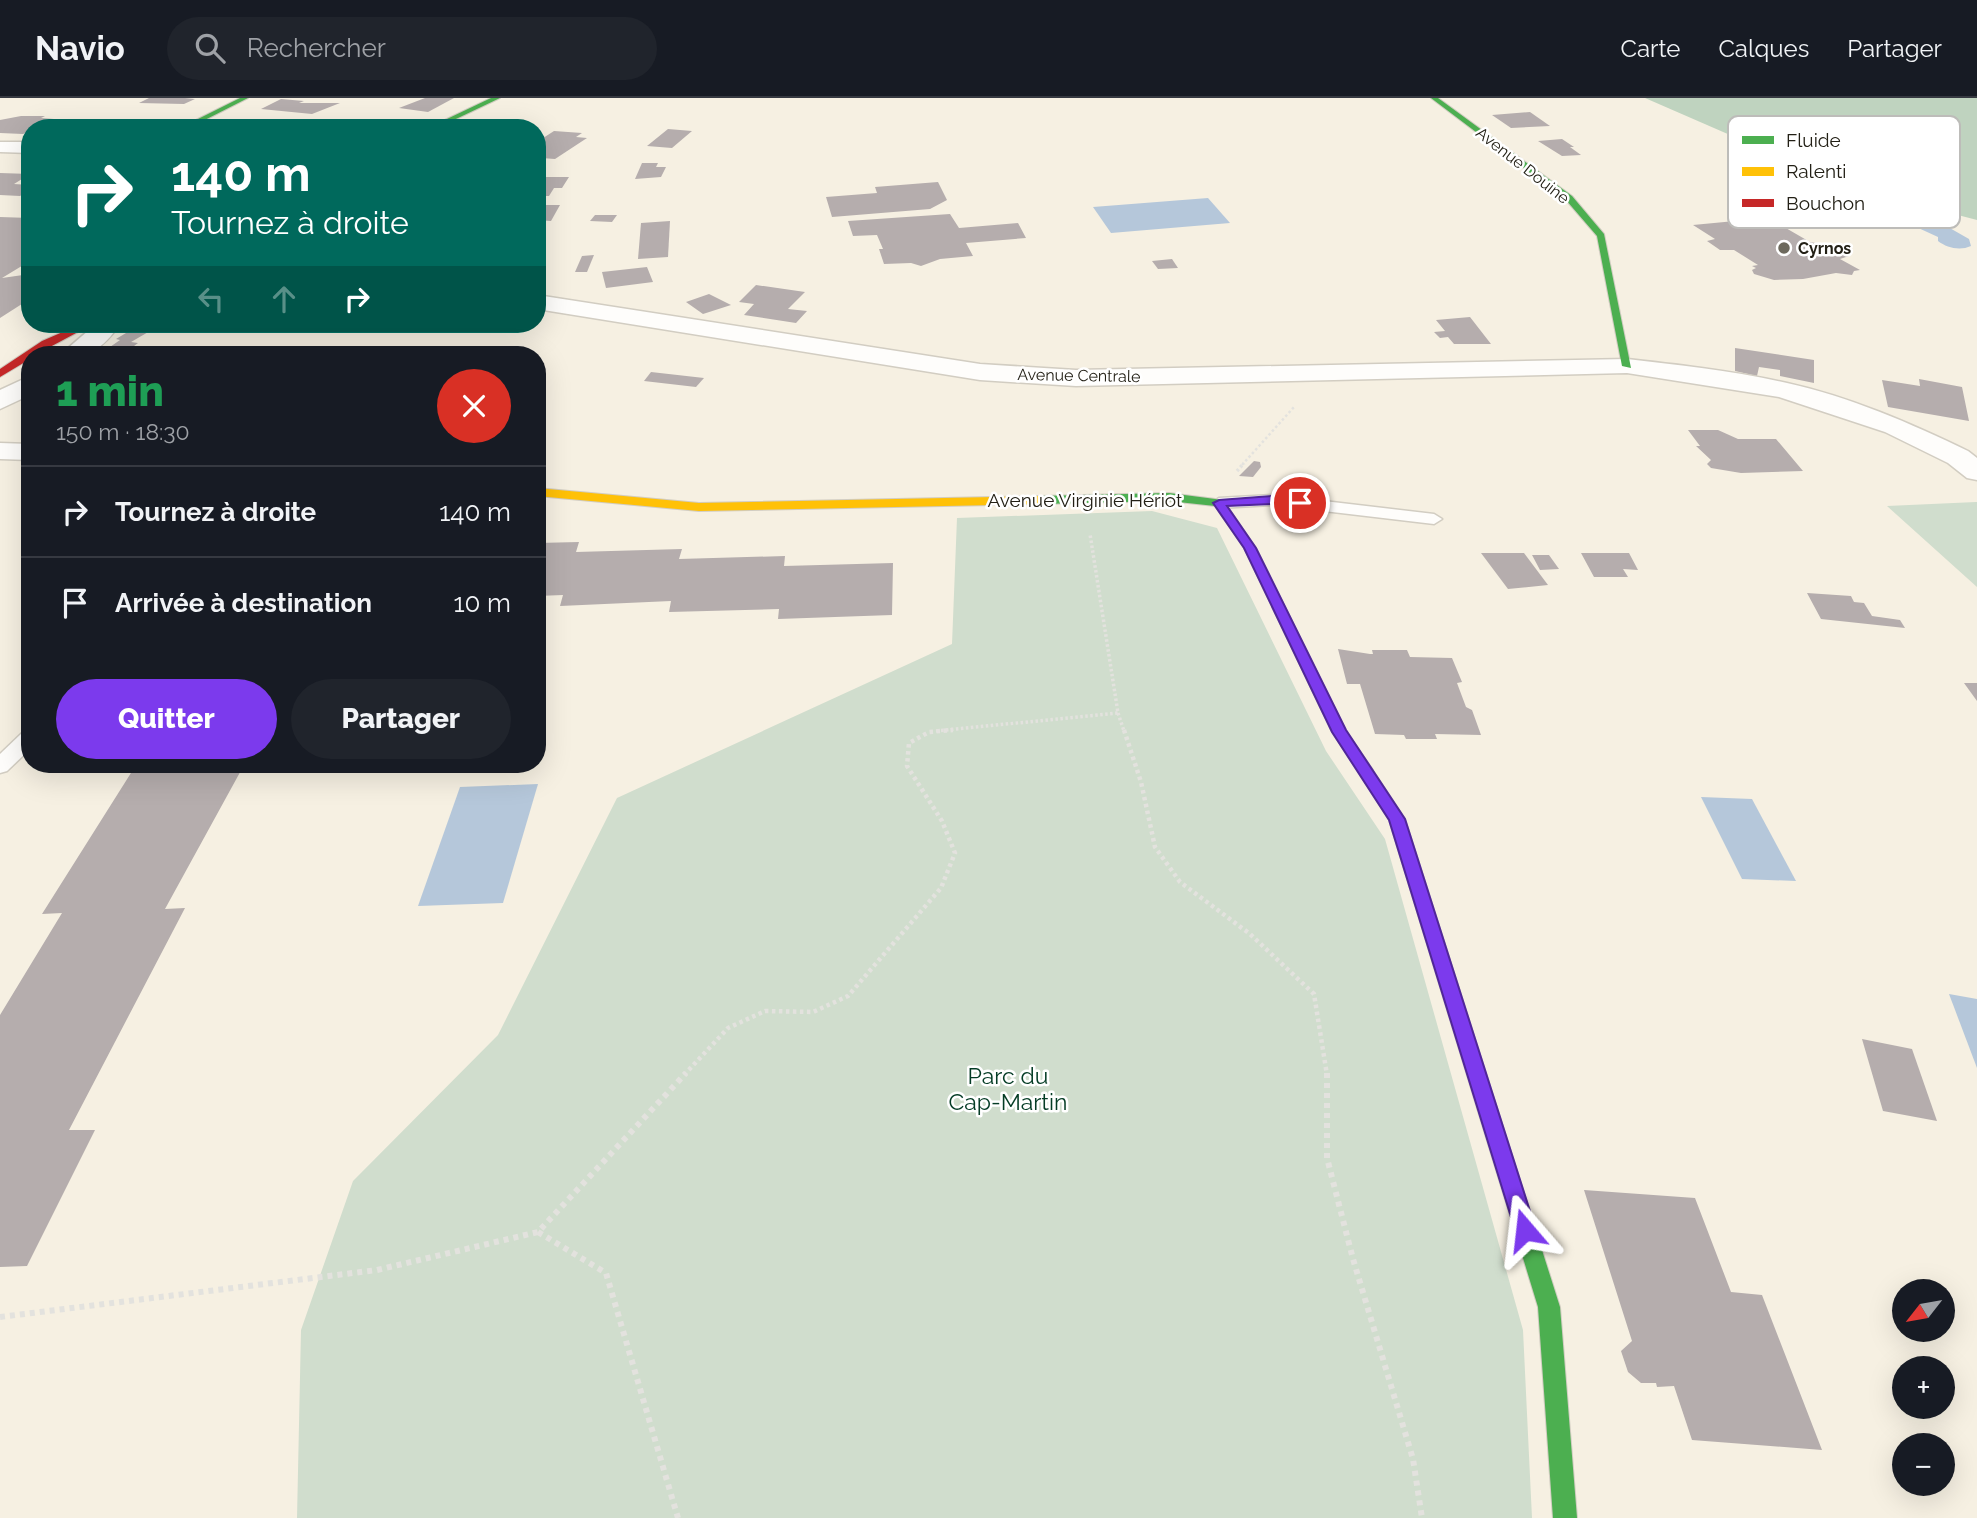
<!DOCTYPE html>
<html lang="fr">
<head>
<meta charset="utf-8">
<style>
  :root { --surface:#171b24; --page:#20242c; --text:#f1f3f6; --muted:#9ea1a6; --line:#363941; --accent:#7c3aed }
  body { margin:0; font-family:Raleway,sans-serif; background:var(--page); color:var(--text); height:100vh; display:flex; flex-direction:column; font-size:26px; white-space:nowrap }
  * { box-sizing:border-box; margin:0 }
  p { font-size:23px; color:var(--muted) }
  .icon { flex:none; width:38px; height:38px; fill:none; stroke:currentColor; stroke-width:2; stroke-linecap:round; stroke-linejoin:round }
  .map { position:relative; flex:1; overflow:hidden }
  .sheet { position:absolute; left:21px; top:248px; width:525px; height:427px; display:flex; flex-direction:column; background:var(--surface); border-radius:28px; box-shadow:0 7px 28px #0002 }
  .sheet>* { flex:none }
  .guide { position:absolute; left:21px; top:21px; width:525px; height:214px; border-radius:28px; box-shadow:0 7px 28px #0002; background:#00695c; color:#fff; overflow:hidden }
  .needle { width:46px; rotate:239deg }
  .buttons { position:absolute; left:1892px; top:1181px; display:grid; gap:14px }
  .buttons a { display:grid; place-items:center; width:63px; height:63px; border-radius:50%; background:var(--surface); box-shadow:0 7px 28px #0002; font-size:35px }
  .pin { position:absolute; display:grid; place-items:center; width:60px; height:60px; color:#fff; margin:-30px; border:4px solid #fff; border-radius:50%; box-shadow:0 2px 7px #0007 }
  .me { position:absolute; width:77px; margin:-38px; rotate:343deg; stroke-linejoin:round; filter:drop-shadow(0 0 5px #0008) }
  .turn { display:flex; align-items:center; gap:24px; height:147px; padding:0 35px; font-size:32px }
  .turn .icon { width:91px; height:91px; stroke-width:2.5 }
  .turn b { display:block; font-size:49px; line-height:60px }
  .lanes { display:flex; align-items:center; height:66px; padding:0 35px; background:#0003; justify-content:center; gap:35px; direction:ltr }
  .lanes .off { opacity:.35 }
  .round { display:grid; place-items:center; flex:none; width:74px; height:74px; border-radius:37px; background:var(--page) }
  .headline { display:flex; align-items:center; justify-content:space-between; height:119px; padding:0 35px }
  h1 { font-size:42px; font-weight:800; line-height:52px; color:#1e9e55 }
  .action { display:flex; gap:14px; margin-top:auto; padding:14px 35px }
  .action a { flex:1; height:80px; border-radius:42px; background:var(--accent); color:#fff; font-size:28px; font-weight:800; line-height:80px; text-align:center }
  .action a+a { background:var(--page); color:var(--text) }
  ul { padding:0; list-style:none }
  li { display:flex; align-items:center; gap:21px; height:91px; padding:0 35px; border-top:2px solid var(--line) }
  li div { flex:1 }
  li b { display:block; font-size:26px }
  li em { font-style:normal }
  header { display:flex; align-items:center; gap:42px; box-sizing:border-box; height:98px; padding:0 35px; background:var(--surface); border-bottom:2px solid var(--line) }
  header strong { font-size:33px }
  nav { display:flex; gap:38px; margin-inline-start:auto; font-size:24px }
  .search { width:490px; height:63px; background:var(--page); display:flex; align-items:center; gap:18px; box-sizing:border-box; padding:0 24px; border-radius:38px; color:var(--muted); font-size:26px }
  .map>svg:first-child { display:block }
  .green { fill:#d0ddcd }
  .forest { fill:#bfd3bf }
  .water { fill:#b5c7da }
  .building { fill:#b5adad }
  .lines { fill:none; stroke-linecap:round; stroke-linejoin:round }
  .lane-casing { stroke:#d2cdc2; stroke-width:3 }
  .street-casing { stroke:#d2cdc2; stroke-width:3 }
  .fast-casing { stroke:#d2cdc2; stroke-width:2 }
  .slow-casing { stroke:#d2cdc2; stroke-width:2 }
  .jam-casing { stroke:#d2cdc2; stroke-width:2 }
  .path-far3 { stroke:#e3e2de; stroke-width:2.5; stroke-dasharray:2.5 2.5; stroke-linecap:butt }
  .path-far2 { stroke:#e3e2de; stroke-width:3.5; stroke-dasharray:2.5 2.5; stroke-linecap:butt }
  .path-far1 { stroke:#e3e2de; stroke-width:4.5; stroke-dasharray:3.5 3.5; stroke-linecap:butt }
  .path { stroke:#e3e2de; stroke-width:6; stroke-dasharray:5 5; stroke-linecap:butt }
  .lane { fill:#fefdfb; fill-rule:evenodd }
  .street { fill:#fefdfb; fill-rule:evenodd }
  .fast { fill:#4caf50; fill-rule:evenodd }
  .slow { fill:#ffc107; fill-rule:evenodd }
  .jam { fill:#c62828; fill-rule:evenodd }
  .route { fill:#7c3aed; stroke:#51269a; stroke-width:2 }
  .poi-dot { fill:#6d695d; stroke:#fff; stroke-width:2.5 }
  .labels { text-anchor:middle; stroke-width:5; stroke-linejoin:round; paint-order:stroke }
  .far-street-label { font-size:16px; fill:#232016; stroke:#fff }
  .far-poi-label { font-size:16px; font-weight:bold; fill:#232016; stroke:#fff; text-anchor:start }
  .street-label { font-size:19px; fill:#232016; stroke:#fff }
  .near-park-label { font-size:23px; fill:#043c25; stroke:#fff }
  .key { fill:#fff; stroke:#bdbcb9; stroke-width:2 }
  .key-label { font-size:19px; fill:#232016 }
</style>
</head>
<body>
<header>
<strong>Navio</strong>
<div class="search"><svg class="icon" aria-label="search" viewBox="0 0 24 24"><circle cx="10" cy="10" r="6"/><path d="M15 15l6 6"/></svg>Rechercher</div>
<nav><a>Carte</a><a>Calques</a><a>Partager</a></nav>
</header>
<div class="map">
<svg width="1977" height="1420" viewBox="0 0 1977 1420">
  <rect width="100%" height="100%" fill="#f6f0e2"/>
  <!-- green -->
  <g class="green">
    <polygon points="1977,404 1977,489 1887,408 1976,404"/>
    <polygon points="1152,413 1217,430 1326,653 1385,741 1523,1232 1532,1420 297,1420 301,1232 353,1083 498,937 617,700 952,546 957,420"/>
  </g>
  <!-- forest -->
  <polygon class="forest" points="1645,0 1977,0 1977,122 1847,88"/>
  <!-- water -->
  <g class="water">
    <polygon points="1208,100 1230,125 1111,135 1093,109"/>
    <path d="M1922 124 1948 129 1969 141 1971 148C1960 153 1947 150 1938 143V139L1914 128Z"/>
    <polygon points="538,686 503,805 418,808 460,689"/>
    <polygon points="1701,699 1752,701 1796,783 1742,781"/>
    <polygon points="1949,896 1977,901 1977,970"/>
  </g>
  <!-- building -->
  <g class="building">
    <polygon points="149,0 185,0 195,1 184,6 139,5"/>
    <polygon points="425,0 454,0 428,14 399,10"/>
    <polygon points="281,1 304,3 299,5 340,5 312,16 261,11"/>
    <polygon points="1530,14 1550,28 1511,30 1492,17"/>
    <polygon points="21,18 45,18 41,20 54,21 36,30 30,30 30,33 23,36 0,35 0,22"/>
    <polygon points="105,24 131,24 124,30 98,30"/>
    <polygon points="248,25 271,28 271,30 232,30"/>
    <polygon points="668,31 692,33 672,50 647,48"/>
    <polygon points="554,33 582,35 576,39 587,40 555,61 541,60 544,58 537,57 537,44"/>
    <polygon points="1562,41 1574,49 1570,49 1581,57 1562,58 1538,43"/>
    <polygon points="642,65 658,65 656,69 666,69 661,79 635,81"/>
    <polygon points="0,75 30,76 14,86 30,87 30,92 20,98 0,97"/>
    <polygon points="544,79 569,79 562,90 554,90 549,98 537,98 537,81"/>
    <polygon points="938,84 947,102 930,111 832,119 826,99 877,95 875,89"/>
    <polygon points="537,107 560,107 551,123 537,122"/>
    <polygon points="950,116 959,130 1018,125 1026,140 966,145 973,158 940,161 921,168 911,165 884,166 879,151 883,151 877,137 853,138 848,123"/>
    <polygon points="595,117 617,117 612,124 590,123"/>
    <polygon points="1739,118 1749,124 1772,122 1810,144 1843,150 1849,158 1840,161 1860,172 1854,173 1852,177 1836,175 1803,181 1774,182 1754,176 1752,172 1756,170 1752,168 1758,167 1734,152 1720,152 1707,143 1715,141 1693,127 1735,123 1729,119"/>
    <polygon points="0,119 30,120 30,163 2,180 23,177 30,185 30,204 25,204 0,220"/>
    <polygon points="670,123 668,159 638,161 641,125"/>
    <polygon points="594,157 587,174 575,174 582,158"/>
    <polygon points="1172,161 1178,170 1158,171 1152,163"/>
    <polygon points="647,169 653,184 606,190 602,174"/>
    <polygon points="756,187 805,194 788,211 807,213 796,225 744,217 754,206 739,204"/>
    <polygon points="709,196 731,207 703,216 686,204"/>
    <polygon points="1470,219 1491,246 1454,246 1448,239 1440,240 1434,234 1445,233 1436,222"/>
    <polygon points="141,230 150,233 131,244 138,245 130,251 110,249 120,242 116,241 131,232"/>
    <polygon points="159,248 165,257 129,257 128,256"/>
    <polygon points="1735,250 1814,262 1814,285 1780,278 1780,272 1759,269 1757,278 1735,273"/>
    <polygon points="651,274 704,280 696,289 644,283"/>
    <polygon points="1919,281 1962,289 1969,323 1888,309 1882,282 1920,288"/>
    <polygon points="1688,332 1718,332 1738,341 1776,341 1803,373 1741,375 1711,370 1707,366 1711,362 1696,348 1700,348"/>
    <polygon points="1254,363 1260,364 1261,369 1253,379 1239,378"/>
    <polygon points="579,444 576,454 682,451 679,461 785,458 784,468 893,465 892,517 778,521 779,511 669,514 671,503 560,508 563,497 537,498 537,445"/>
    <polygon points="1481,455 1524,455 1548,487 1508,491"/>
    <polygon points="1581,455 1629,455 1638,472 1623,471 1628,479 1594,479"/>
    <polygon points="1532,457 1549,457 1559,471 1540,472"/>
    <polygon points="1807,495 1851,498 1854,504 1864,505 1872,518 1900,522 1905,530 1821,521"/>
    <polygon points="1338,551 1370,556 1373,556 1372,552 1407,552 1410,559 1452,560 1462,584 1457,585 1466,609 1472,612 1481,637 1435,636 1437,641 1406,641 1404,637 1375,636 1360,586 1347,586"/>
    <polygon points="1964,585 1977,585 1977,603"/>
    <polygon points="136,667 244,667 165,811 185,810 69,1032 95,1032 27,1168 0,1169 0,917 62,815 42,816"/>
    <polygon points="1862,941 1912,951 1937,1023 1883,1013"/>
    <polygon points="1584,1092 1695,1100 1731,1194 1762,1197 1822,1352 1692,1342 1674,1288 1657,1289 1656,1285 1641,1285 1628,1274 1621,1253 1632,1243"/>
  </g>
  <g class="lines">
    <defs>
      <g id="lane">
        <polygon points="1273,397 1434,416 1442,421 1434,426 1273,407 1219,410 1211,405 1219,400"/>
        <polygon points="30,632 30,651 7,673 0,675 0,656 23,634"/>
      </g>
      <g id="street">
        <polygon points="0,44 30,44 30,55 0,54"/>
        <path d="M537 197 980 266 1076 272 1627 261C1680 267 1734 273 1787 285 1850 299 1910 325 1968 353L1977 360V382L1967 380 1948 365 1885 334 1779 299 1627 275 1076 288 980 282 537 211Z"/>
        <path d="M96 226H120C101 253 91 257 60 257Z"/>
        <polygon points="30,278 30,297 0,311 0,292"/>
        <polygon points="0,345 30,346 30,362 0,361"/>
      </g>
      <g id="fast">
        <polygon points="240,0 248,0 189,30 180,30"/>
        <polygon points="491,0 500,0 437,30 428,30"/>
        <polygon points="1431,0 1438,0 1572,98 1604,136 1631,270 1622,268 1597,138 1566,102"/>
        <polygon points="1169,395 1223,402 1256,450 1346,633 1373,672 1370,676 1360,676 1332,634 1244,450 1215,408 1169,403 1039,406 1033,402 1039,398"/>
        <polygon points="1487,1001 1494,1004 1497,1010 1560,1209 1577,1420 1553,1420 1538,1209 1477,1010 1480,1004"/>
      </g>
      <polygon id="slow" points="537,390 699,405 1039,398 1045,402 1039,406 699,413 537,398"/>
      <g id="jam">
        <polygon points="81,226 93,226 35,257 30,257 30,261 0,279 0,271 42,243"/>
        <polygon points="1365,667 1370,668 1405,721 1497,1010 1494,1016 1487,1019 1480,1016 1477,1010 1389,722 1357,672"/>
      </g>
    </defs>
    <!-- lane casing -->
    <use href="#lane" class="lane-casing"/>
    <!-- street casing -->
    <use href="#street" class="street-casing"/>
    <!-- fast casing -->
    <use href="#fast" class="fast-casing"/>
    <!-- slow casing -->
    <use href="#slow" class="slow-casing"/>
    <!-- jam casing -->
    <use href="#jam" class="jam-casing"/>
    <!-- path-far3 -->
    <polyline class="path-far3" points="1242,367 1294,309"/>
    <!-- path-far2 -->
    <g class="path-far2">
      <polyline points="1237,373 1244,365"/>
      <polyline points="1118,615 1124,633"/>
      <polyline points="936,633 1118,615 1090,436"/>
    </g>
    <!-- path-far1 -->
    <g class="path-far1">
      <polyline points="1124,632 1141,684 1155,749 1180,784 1250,836 1314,896 1327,977"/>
      <polyline points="684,977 728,930 765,913 813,914 848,898 941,790 955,755 942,723 907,668 909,645 929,634 953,632"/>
    </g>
    <!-- path -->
    <g class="path">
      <polyline points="1327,975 1327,1060 1353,1161 1413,1361 1422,1420"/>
      <polyline points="538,1134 606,1175 678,1420"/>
      <polyline points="0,1219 377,1172 538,1134 686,975"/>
    </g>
    <!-- lane -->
    <use href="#lane" class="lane"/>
    <!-- street -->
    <use href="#street" class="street"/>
    <!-- fast -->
    <use href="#fast" class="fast"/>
    <!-- slow -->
    <use href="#slow" class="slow"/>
    <!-- jam -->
    <use href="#jam" class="jam"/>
  </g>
  <!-- route -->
  <polygon class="route" points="1273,398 1300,402 1306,405 1300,409 1273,406 1227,408 1256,450 1346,632 1405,721 1536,1132 1533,1139 1525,1142 1518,1139 1515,1132 1389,722 1332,634 1244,450 1213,405 1219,402"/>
  <!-- markers -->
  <circle class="poi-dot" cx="1784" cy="150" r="7"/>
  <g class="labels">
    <!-- far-street labels -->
    <g class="far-street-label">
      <text transform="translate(1523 67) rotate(38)" y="6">Avenue Douine</text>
      <text transform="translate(1079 277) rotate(1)" y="6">Avenue Centrale</text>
    </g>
    <!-- far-poi labels -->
    <g class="far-poi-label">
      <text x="1798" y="156">Cyrnos</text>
    </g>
    <!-- street labels -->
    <g class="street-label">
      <text x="1085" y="409">Avenue Virginie Hériot</text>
    </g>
    <!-- near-park labels -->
    <g class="near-park-label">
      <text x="1008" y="986">Parc du<tspan x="1008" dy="26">Cap-Martin</tspan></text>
    </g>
  </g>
  <!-- legend -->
  <rect x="1728" y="18" width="232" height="112" rx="10" class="key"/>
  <rect x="1742" y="38" width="32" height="8" fill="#4caf50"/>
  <rect x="1742" y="69" width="32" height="9" fill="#ffc107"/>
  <rect x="1742" y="101" width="32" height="8" fill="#c62828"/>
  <g class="key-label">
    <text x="1786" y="49">Fluide</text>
    <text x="1786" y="80">Ralenti</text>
    <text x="1786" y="112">Bouchon</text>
  </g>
</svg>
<div class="buttons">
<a><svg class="needle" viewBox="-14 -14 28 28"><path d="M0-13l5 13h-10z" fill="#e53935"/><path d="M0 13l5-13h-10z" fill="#9ea1a6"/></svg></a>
<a>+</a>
<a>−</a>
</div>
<div class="pin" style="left:1300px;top:405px;background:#d93025"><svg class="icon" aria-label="arrive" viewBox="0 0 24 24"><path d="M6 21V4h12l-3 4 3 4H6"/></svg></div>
<svg class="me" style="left:1525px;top:1132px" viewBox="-20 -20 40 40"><path d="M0-17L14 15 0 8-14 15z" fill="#7c3aed" stroke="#fff" stroke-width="4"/></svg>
<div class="guide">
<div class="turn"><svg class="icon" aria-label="right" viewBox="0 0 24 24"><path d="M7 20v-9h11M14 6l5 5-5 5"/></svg><div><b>140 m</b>Tournez à droite</div></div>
<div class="lanes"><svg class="icon off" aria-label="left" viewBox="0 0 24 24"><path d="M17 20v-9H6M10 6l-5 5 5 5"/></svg><svg class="icon off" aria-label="ahead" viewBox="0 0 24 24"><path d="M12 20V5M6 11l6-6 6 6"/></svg><svg class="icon" aria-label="right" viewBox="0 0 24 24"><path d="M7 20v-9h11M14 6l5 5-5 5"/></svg></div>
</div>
<section class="sheet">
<div class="headline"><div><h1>1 min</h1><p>150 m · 18:30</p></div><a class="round" style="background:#d93025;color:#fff"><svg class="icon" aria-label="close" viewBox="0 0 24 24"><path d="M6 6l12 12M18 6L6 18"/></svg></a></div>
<ul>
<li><svg class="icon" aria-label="right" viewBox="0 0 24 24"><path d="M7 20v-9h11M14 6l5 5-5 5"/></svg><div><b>Tournez à droite</b></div><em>140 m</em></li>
<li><svg class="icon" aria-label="arrive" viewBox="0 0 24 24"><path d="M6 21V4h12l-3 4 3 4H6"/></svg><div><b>Arrivée à destination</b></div><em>10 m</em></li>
</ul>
<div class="action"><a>Quitter</a><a>Partager</a></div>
</section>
</div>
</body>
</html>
